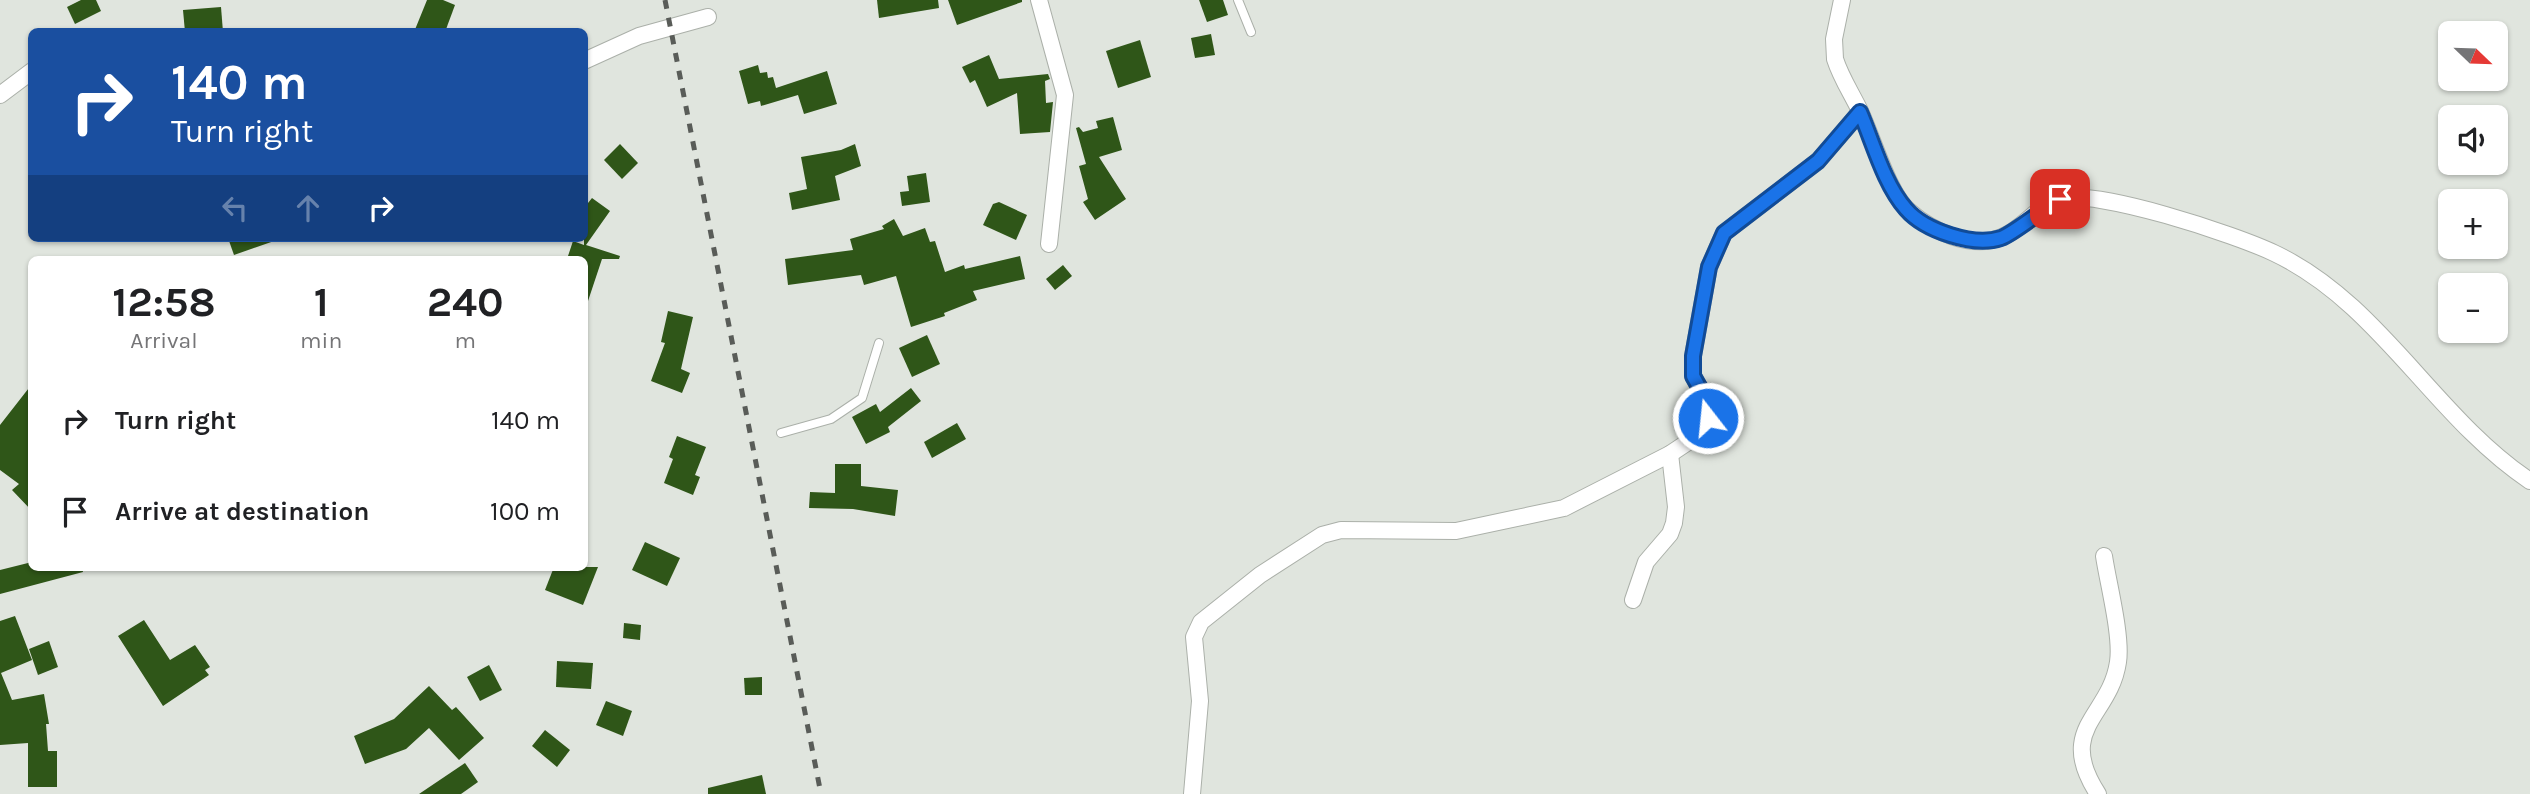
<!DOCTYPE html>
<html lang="en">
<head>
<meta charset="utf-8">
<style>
  :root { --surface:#fff; --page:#f2f2f2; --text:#202124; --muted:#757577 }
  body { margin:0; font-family:Karla,sans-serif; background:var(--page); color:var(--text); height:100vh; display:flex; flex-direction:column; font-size:26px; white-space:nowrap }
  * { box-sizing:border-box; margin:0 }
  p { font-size:23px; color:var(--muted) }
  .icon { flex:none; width:38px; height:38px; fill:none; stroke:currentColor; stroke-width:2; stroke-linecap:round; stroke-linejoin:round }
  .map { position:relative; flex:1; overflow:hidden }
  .details { position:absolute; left:28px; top:256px; width:560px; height:315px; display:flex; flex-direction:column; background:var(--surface); border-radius:10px; box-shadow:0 2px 5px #0004 }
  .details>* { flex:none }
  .guide { position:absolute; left:28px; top:28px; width:560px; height:214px; border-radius:10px; box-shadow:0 2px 5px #0004; background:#1a4fa0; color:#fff; overflow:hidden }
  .needle { width:46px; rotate:113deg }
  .controls { position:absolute; left:2438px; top:21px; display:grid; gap:14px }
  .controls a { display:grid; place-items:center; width:70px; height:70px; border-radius:10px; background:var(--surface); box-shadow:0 2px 5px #0004; font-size:35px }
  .pin { position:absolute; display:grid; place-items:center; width:60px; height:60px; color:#fff; margin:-30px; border-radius:14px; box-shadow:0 4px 10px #0006 }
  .me { position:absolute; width:77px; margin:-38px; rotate:344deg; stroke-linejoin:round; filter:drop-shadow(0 0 5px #0008) }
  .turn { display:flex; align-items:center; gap:24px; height:147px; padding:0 28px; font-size:32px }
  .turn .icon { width:91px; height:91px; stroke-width:2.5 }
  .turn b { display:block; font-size:49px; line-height:60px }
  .lanes { display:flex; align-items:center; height:66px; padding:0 28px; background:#0003; justify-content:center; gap:35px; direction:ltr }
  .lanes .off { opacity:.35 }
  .eta { display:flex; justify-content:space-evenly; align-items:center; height:119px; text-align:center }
  .eta b { font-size:42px; font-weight:700; line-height:49px }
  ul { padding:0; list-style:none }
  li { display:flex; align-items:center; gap:21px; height:91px; padding:0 28px }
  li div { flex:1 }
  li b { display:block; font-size:26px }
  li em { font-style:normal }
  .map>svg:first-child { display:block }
  .building { fill:#2f5618 }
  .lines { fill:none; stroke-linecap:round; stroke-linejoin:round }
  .service-casing { stroke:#abb0a9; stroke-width:10 }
  .minor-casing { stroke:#abb0a9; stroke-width:18 }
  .service { stroke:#fff; stroke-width:8 }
  .minor { stroke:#fff; stroke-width:16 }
  .rail { stroke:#595c58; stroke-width:5; stroke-dasharray:9 9; stroke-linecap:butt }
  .route-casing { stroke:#114b97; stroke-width:18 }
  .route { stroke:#1a73e8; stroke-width:12 }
</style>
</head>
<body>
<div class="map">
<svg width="2530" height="794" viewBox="0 0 2530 794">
  <rect width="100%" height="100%" fill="#e0e5de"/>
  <!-- building -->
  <g class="building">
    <polygon points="81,0 96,0 101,11 75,24 67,7"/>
    <polygon points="427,0 443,0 455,5 445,32 414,32"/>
    <polygon points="877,0 938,0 939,8 879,18"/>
    <polygon points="948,0 1022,0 1022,2 957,25"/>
    <polygon points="1199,0 1223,0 1228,15 1207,22"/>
    <polygon points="221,7 223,32 185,32 183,10"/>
    <polygon points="1211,34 1215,55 1195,58 1191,38"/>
    <polygon points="1140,40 1151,77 1118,88 1106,51"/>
    <polygon points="989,55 999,79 1048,74 1050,79 1045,81 1046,103 1053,102 1050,132 1020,134 1017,93 987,107 975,80 970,83 962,67"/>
    <polygon points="758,65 760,73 767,72 768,78 773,77 776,88 827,71 837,104 804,114 798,95 761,106 760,101 748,104 739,71"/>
    <polygon points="1113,117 1122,150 1099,157 1126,199 1095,220 1083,202 1088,199 1079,166 1086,164 1076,128 1079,127 1083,132 1098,128 1096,121"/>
    <polygon points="620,144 638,163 622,179 604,160"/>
    <polygon points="855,144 861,166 835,176 840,200 792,210 789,193 807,189 801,157 841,150"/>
    <polygon points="926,173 930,202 902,206 900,192 909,191 907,176"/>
    <polygon points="592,198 610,211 586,245 620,256 619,259 602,259 587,304 584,303 584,259 567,259 573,241 584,245 584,208"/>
    <polygon points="999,202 1027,215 1016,240 983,225 993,204"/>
    <polygon points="894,219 903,236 925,228 930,242 935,241 945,272 964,265 965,269 1020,256 1025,279 973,291 977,300 944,313 945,316 911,327 896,276 864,285 861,275 788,285 785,259 853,250 850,239 884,229 882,226"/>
    <polygon points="228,238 277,238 277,240 234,255"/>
    <polygon points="1063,265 1072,276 1055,290 1046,279"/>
    <polygon points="668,311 693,317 681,369 690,373 682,393 651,381 665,343 661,342"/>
    <polygon points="927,335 940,364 912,377 899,348"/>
    <polygon points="32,384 32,511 12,490 19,484 0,470 0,425"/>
    <polygon points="911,388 921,401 888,427 890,432 866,444 852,417 876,404 880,412"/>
    <polygon points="957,423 966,439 932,458 924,442"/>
    <polygon points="677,436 706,447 695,475 700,477 693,495 664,483 673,459 669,457"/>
    <polygon points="835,464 861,464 861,486 898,490 895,516 853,509 809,508 810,492 835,493"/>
    <polygon points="645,542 680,558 667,586 632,570"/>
    <polygon points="32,562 32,567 82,567 83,572 0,594 0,570"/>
    <polygon points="554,567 598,567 583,605 545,590"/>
    <polygon points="15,616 32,660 1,673 12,700 44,694 49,724 46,724 48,751 57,751 57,787 28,787 28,743 0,745 0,621"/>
    <polygon points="144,620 170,660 195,645 210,667 205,670 209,675 163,706 118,636"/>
    <polygon points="624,623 641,625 640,640 623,638"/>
    <polygon points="49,641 58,667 38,675 29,649"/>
    <polygon points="557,661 593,663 591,689 556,687"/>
    <polygon points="489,665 502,690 480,701 467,677"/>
    <polygon points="762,677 762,695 745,695 744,678"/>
    <polygon points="429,686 452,710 456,707 484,738 459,760 429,728 406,749 365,764 354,736 394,719"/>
    <polygon points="606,701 632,711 623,736 596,725"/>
    <polygon points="545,730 570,750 557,767 532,746"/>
    <polygon points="465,763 478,782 461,794 419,794"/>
    <polygon points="762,775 766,794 708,794 708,788"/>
  </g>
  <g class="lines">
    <defs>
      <g id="service">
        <polyline points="1238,0 1251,32"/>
        <polyline points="781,433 831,419 862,398 879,343"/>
      </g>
      <g id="minor">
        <polyline points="1039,0 1065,95 1049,244"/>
        <path d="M1842 0 1834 39 1835 59C1841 78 1852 94 1860 111 1872 136 1889 195 1909 211 1932 231 1971 250 2002 237 2023 229 2037 206 2059 199 2095 188 2237 235 2274 253 2380 303 2434 417 2530 481"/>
        <polyline points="584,61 639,36 708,17"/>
        <polyline points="0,95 32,71"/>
        <polyline points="1633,600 1646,562 1670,534 1674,523 1676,507 1670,454"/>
        <polyline points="1192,794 1200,701 1194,637 1201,622 1260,575 1322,535 1341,530 1456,531 1564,508 1670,454 1700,434 1708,418 1707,401 1693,376 1693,356 1709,267 1724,233 1818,161 1860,112"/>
        <path d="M2098 794C2055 728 2110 717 2118 662 2122 636 2108 583 2104 556"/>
      </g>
    </defs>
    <!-- service casing -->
    <use href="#service" class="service-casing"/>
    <!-- minor casing -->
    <use href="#minor" class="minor-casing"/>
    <!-- service -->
    <use href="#service" class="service"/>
    <!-- minor -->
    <use href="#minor" class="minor"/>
    <!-- rail -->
    <polyline class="rail" points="665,0 821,794"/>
  </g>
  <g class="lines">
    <defs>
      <path id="route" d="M1708 418 1707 401 1693 376V356L1709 267 1724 233 1818 161 1860 112C1873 142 1884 184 1906 209 1925 231 1974 247 2001 238 2016 232 2044 208 2060 199"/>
    </defs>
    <!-- route casing -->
    <use href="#route" class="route-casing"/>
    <!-- route -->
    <use href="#route" class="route"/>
  </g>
</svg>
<div class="controls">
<a><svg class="needle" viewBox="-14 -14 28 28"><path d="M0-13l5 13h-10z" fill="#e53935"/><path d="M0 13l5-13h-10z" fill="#757577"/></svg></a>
<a><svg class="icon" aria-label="sound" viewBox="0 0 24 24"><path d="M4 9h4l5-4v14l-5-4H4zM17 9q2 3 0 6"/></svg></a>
<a>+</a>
<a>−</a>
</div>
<div class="pin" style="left:2060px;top:199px;background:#d93025"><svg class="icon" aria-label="arrive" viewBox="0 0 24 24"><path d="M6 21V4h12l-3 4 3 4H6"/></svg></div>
<svg class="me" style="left:1708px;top:418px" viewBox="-20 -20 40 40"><circle r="17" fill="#1a73e8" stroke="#fff" stroke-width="3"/><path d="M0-11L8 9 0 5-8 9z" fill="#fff"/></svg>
<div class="guide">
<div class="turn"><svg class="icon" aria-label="right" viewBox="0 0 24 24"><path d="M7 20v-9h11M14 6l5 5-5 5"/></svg><div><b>140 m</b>Turn right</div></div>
<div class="lanes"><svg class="icon off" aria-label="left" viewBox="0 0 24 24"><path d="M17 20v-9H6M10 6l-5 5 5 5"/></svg><svg class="icon off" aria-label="ahead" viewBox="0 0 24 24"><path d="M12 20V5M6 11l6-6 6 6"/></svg><svg class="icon" aria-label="right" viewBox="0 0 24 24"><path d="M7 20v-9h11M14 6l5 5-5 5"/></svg></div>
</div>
<section class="details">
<div class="eta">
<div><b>12:58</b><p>Arrival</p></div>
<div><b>1</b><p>min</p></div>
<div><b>240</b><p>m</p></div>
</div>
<ul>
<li><svg class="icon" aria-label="right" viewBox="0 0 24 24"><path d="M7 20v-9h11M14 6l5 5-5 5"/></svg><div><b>Turn right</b></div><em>140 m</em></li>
<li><svg class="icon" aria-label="arrive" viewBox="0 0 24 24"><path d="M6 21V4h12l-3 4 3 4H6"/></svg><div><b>Arrive at destination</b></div><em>100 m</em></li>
</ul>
</section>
</div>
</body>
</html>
